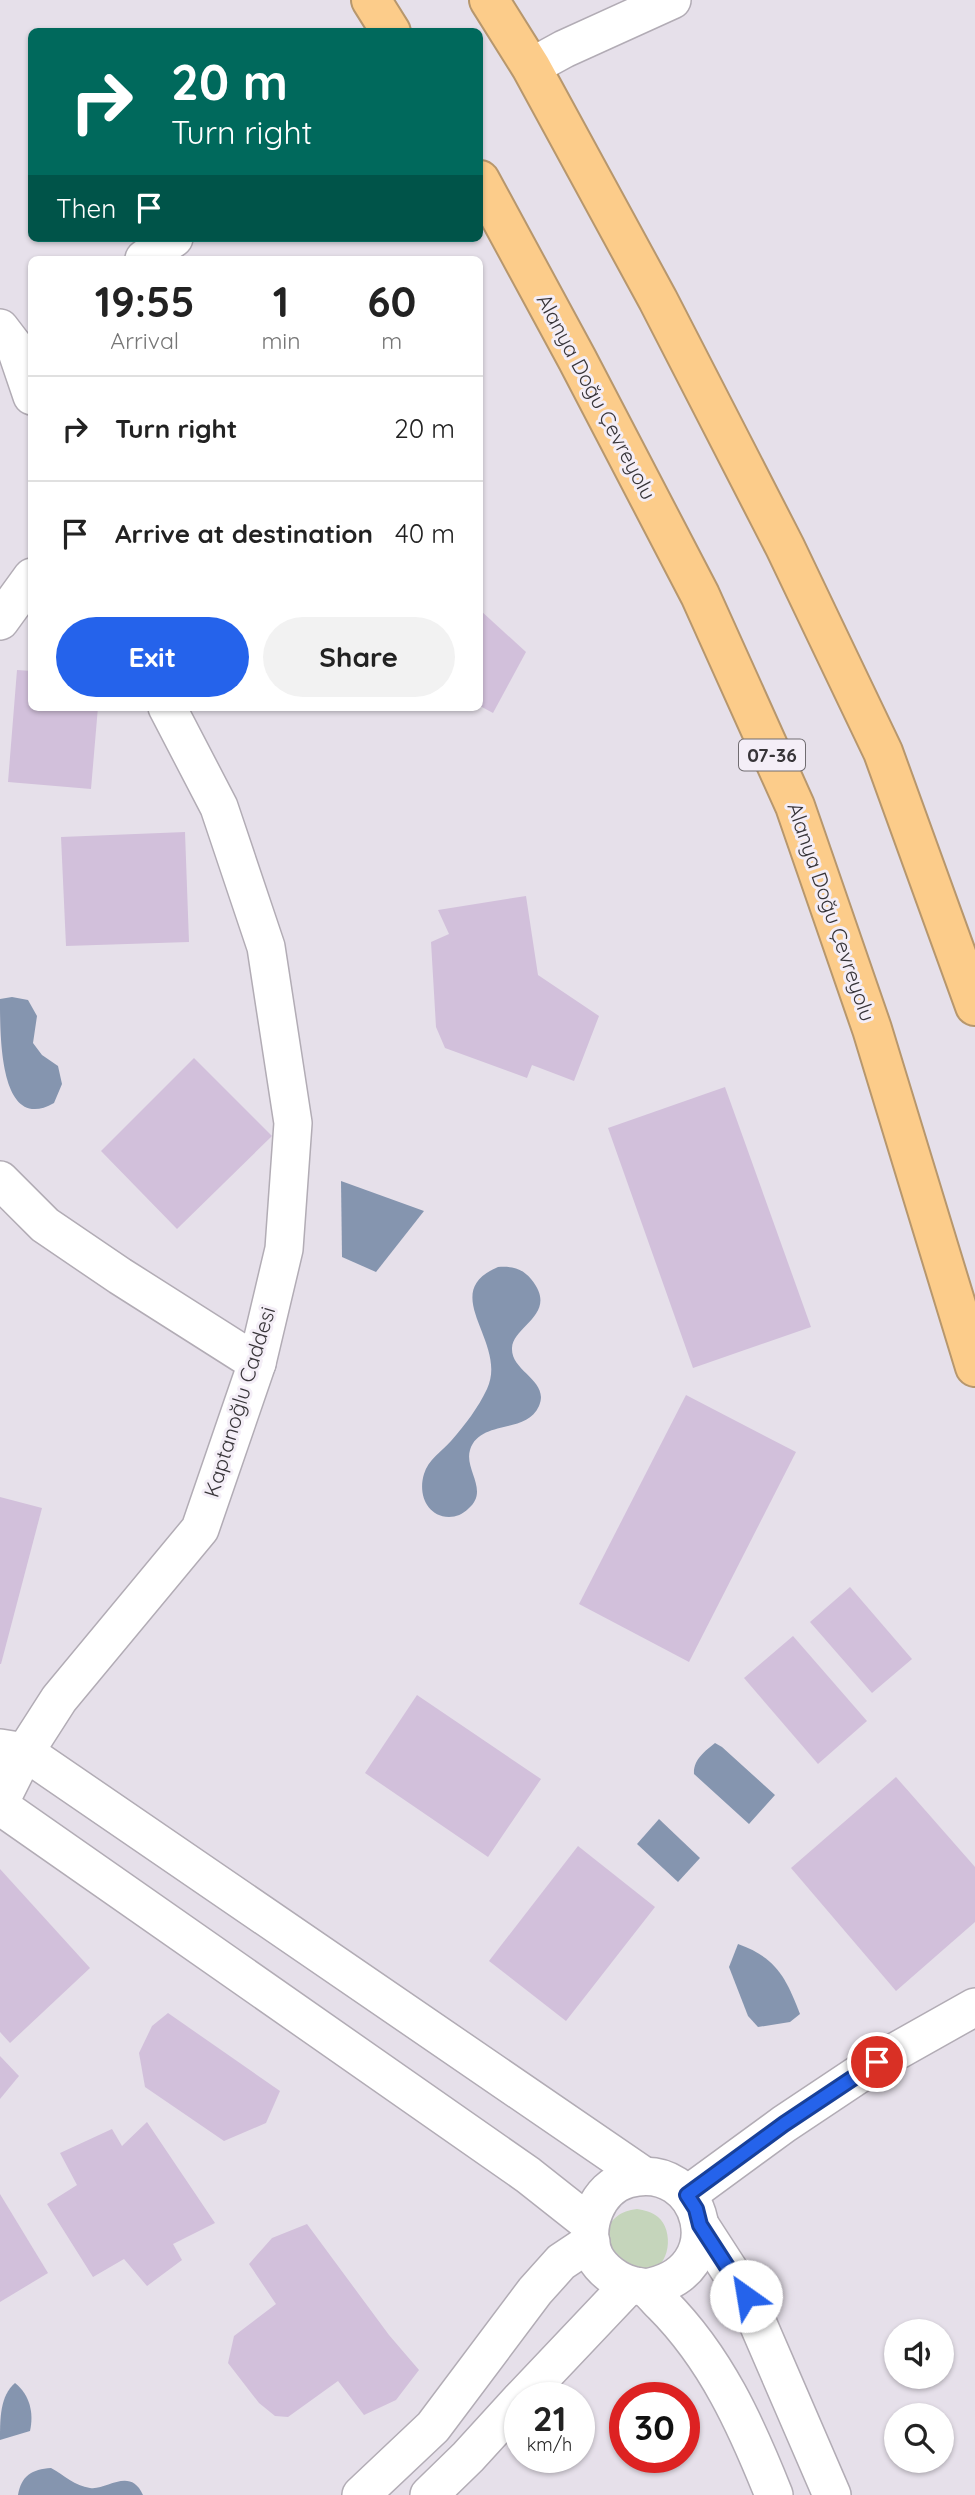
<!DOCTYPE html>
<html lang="en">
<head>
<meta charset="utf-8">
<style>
  :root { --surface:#fff; --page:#f2f2f2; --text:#222; --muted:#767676; --line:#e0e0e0; --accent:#2563eb }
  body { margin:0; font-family:Quicksand,sans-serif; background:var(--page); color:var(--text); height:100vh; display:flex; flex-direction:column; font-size:26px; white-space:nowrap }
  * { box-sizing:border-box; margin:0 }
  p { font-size:23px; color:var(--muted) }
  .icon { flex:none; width:38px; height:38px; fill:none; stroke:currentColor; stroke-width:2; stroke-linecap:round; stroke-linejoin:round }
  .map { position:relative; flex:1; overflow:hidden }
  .drawer { position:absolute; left:28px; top:256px; width:455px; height:455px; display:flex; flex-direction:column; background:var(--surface); border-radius:10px; box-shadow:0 2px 5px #0004 }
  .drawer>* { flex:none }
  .guide { position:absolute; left:28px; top:28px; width:455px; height:214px; border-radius:10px; box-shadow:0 2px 5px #0004; background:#00695c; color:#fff; overflow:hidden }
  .fabs { position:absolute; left:884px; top:2319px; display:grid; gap:14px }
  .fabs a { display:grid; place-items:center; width:70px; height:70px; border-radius:50%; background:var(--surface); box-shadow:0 2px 5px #0004; font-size:35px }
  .speed { position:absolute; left:504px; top:2382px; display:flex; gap:14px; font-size:35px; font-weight:700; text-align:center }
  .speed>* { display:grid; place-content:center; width:91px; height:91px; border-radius:50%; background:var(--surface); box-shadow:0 2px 5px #0004; line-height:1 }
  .speed small { font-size:18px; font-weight:400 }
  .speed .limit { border:10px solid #d22; background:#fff; color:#111 }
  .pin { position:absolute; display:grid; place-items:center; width:60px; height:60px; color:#fff; margin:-30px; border:4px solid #fff; border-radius:50%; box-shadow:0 2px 7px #0007 }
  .me { position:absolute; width:77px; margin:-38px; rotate:328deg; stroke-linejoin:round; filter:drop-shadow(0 0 5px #0008) }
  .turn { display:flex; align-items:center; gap:24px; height:147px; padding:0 28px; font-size:32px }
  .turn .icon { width:91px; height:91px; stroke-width:2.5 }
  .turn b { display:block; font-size:49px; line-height:60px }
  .then { display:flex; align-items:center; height:66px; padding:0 28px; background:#0003; gap:14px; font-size:26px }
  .eta { display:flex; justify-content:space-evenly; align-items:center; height:119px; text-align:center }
  .eta b { font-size:42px; font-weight:700; line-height:49px }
  .button { display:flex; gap:14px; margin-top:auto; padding:14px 28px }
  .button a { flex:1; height:80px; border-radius:42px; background:var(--accent); color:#fff; font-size:28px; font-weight:700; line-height:80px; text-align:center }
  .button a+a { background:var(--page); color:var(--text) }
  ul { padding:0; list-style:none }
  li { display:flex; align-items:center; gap:21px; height:105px; padding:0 28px; border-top:2px solid var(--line) }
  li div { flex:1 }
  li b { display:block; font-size:26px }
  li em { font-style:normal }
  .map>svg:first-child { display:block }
  .green { fill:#c5d5bb }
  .water { fill:#8595af }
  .building { fill:#d2c0db }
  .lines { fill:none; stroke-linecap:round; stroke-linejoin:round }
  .street-casing { stroke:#b2acb5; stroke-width:40 }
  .highway-casing { stroke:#b7976d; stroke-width:42 }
  .street { stroke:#fff; stroke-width:37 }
  .highway { stroke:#fccc8a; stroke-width:38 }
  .route-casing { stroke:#184099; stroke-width:18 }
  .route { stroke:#2563eb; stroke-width:12 }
  .labels { text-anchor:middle; stroke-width:6; stroke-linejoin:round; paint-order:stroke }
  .shield { fill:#f4eef7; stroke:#706c71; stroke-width:2 }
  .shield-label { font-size:19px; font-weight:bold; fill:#373438 }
  .street-label { font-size:21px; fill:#373438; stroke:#f4eef7 }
</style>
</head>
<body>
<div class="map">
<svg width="975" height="2495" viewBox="0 0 975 2495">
  <rect width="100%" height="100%" fill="#e6e0ea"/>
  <!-- green -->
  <path class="green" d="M637 2209C644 2210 652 2212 658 2217 674 2230 671 2268 647 2271 638 2272 628 2270 619 2269L605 2233C612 2218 620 2211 637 2209Z"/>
  <!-- water -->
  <g class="water">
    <path d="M12 997 28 1000 37 1016 33 1043 42 1055 58 1066 62 1084 54 1103C0 1134 0 1039 0 999Z"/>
    <polygon points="341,1181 424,1211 376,1272 342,1257"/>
    <path d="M498 1267C511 1266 522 1268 531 1279 560 1314 513 1325 512 1348 511 1372 550 1380 539 1406 526 1435 480 1419 470 1450 464 1470 490 1491 468 1509 463 1514 456 1517 449 1517 426 1516 418 1493 424 1474 428 1460 442 1451 451 1441 465 1425 478 1408 487 1389 509 1342 436 1293 498 1267Z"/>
    <path d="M715 1743 722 1747 775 1795 749 1824 694 1774C693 1760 705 1751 715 1743Z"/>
    <polygon points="659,1819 700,1858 678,1882 637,1844"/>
    <path d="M738 1944C777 1958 786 1978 800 2014L790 2022 758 2027 748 2016 729 1967Z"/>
    <path d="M15 2383C30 2395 34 2413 30 2431L0 2440C0 2418 0 2396 15 2383Z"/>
    <path d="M51 2468C64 2475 75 2486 90 2488 106 2491 130 2466 143 2495H18C21 2476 32 2469 51 2468Z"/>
  </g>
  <!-- building -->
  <g class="building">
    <polygon points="480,610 526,652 493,713 480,706"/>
    <polygon points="17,670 32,671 32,707 98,707 91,789 8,782"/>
    <polygon points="185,832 189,942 66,946 61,837"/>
    <polygon points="526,896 538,975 599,1016 574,1081 532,1065 527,1078 445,1048 436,1027 431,942 449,934 438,910"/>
    <polygon points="194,1058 272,1136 177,1229 101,1151"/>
    <polygon points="725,1087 811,1327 693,1368 608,1128"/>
    <polygon points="686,1395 796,1452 689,1662 579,1604"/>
    <polygon points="0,1497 42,1508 1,1664 0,1664"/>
    <polygon points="850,1587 912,1659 872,1693 810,1622"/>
    <polygon points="793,1636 867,1721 818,1764 744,1678"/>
    <polygon points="417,1695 541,1779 488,1857 365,1773"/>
    <polygon points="896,1777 975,1867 975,1922 896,1991 791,1868"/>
    <polygon points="578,1846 655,1907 566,2021 489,1961"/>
    <polygon points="0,1869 90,1968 10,2043 0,2032"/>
    <polygon points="168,2013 280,2091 266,2123 224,2141 145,2087 139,2053 152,2026"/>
    <polygon points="0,2056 19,2076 0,2099"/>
    <polygon points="147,2122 215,2223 173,2244 182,2260 147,2286 124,2259 93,2277 47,2204 77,2185 60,2153 112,2129 122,2146"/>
    <polygon points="0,2194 48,2273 0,2302"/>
    <polygon points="307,2224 389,2335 419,2370 396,2400 364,2415 338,2381 288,2417 275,2416 259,2403 228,2363 234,2336 276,2304 249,2264 272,2238"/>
  </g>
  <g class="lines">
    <defs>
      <g id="street">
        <polyline points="531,67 564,49 672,0"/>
        <polyline points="144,259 174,238"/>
        <polyline points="0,328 16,349 32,396"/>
        <polyline points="0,621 32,577"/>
        <polyline points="0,1180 45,1225 120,1276 257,1363"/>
        <polyline points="0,1748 25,1752 644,2176"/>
        <polyline points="0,1802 25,1752 59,1699 200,1529 257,1363 284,1249 293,1123 266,947 219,807 167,707"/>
        <polyline points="0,1806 528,2175 590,2224"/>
        <polyline points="687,2195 784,2124 877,2062 975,2007"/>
        <polyline points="700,2225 746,2296 832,2495"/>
        <path d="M645 2288C736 2273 703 2158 628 2179 597 2188 581 2228 595 2257 602 2270 618 2282 632 2285 637 2287 643 2286 647 2289 653 2293 657 2300 662 2304 716 2358 746 2425 774 2495"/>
        <polyline points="522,2398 629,2285"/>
        <polyline points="361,2495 433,2427 535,2291 561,2262 591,2242"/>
        <polyline points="429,2495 468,2457 520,2400"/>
      </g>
      <g id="highway">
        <polyline points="371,0 391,32"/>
        <polyline points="489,0 531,67 658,300 785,547 883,752 975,1006"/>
        <polyline points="480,180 577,359 700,595 795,806 872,1029 975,1367"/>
      </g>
    </defs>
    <!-- street casing -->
    <use href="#street" class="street-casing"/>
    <!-- highway casing -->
    <use href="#highway" class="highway-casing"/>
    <!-- street -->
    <use href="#street" class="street"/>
    <!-- highway -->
    <use href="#highway" class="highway"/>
  </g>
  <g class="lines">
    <defs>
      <polyline id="route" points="746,2296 700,2225 696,2209 687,2195 784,2124 877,2062"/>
    </defs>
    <!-- route casing -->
    <use href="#route" class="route-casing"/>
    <!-- route -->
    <use href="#route" class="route"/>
  </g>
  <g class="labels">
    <!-- shield labels -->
    <rect class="shield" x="739" y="739.5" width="66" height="31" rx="5"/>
    <g class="shield-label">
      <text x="772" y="762">07-36</text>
    </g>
    <!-- street labels -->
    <g class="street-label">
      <text transform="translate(596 397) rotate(62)" y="7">Alanya Doğu Çevreyolu</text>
      <text transform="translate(831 912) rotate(71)" y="7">Alanya Doğu Çevreyolu</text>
      <text transform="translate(240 1402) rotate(-73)" y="7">Kaptanoğlu Caddesi</text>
    </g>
  </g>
</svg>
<div class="fabs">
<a><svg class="icon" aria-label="sound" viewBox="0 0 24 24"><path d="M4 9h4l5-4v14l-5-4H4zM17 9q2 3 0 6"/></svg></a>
<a><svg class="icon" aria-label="search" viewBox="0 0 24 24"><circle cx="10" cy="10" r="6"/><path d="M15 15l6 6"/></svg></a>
</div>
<div class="speed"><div>21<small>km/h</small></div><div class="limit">30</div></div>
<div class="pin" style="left:877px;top:2062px;background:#d93025"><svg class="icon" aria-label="arrive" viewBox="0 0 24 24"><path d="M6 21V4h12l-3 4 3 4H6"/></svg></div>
<svg class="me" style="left:746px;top:2296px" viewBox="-20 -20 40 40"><circle r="19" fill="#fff"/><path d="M0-13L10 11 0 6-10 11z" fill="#2563eb"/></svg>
<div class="guide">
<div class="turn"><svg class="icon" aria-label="right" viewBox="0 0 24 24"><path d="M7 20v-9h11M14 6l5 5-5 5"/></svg><div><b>20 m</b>Turn right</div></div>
<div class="then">Then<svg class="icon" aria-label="arrive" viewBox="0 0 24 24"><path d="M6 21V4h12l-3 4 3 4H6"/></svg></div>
</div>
<section class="drawer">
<div class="eta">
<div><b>19:55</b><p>Arrival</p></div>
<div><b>1</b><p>min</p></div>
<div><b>60</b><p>m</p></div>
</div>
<ul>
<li><svg class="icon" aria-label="right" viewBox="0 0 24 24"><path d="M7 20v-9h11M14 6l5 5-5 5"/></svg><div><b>Turn right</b></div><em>20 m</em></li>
<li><svg class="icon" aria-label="arrive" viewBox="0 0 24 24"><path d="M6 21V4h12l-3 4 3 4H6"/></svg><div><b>Arrive at destination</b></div><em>40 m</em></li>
</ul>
<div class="button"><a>Exit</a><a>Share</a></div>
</section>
</div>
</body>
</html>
